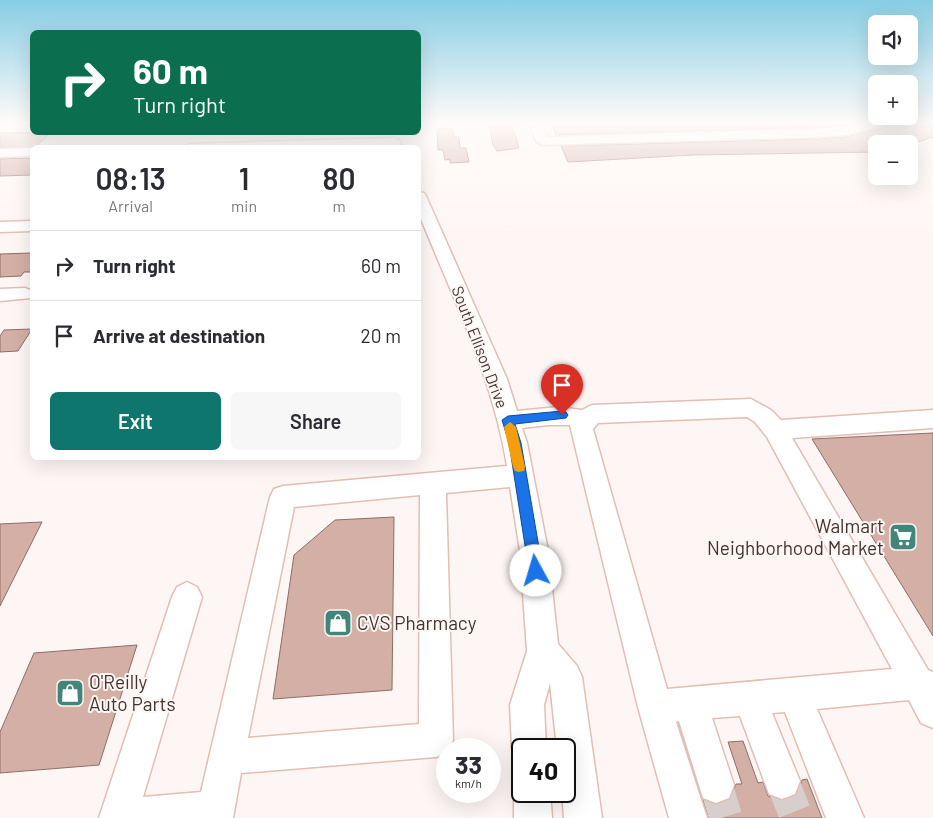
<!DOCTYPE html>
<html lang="en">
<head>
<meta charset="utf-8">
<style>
  :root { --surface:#fff; --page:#f7f7f7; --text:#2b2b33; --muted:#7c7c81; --line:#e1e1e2; --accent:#0f766e }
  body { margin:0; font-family:Barlow,sans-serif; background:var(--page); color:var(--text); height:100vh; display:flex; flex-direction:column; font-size:19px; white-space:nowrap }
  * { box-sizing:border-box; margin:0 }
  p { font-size:16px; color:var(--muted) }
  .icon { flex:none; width:28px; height:28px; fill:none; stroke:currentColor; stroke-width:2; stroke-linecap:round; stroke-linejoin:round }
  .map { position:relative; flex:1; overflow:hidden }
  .panel { position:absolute; left:30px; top:145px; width:391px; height:315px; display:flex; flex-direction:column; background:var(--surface); border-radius:8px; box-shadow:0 5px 20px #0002 }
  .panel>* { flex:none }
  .top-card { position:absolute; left:30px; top:30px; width:391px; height:105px; border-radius:8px; box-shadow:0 5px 20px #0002; background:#0b6e4f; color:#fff; overflow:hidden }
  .tools { position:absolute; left:868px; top:15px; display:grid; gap:10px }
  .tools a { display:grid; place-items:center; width:50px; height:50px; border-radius:8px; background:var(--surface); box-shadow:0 5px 20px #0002; font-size:25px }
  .speed { position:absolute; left:436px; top:738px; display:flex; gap:10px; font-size:25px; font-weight:700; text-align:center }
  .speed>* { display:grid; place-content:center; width:65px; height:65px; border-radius:50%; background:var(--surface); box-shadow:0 5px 20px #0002; line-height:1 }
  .speed small { font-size:12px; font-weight:400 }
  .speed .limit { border:2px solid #111; border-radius:8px; background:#fff; color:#111 }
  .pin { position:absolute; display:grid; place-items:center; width:42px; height:42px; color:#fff; margin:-51px -21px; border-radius:50% 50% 50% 0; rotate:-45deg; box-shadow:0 0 5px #0007 }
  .pin .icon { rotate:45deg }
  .me { position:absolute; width:55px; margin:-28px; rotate:354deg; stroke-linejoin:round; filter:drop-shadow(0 0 4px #0008) }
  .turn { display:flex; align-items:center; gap:18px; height:105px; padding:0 20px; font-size:22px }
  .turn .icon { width:65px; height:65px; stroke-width:2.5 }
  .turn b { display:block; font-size:35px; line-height:42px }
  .eta { display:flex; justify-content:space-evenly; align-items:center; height:85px; text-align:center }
  .eta b { font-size:30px; font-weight:600; line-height:35px }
  .cta { display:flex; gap:10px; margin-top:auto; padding:10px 20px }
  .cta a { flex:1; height:58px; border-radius:8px; background:var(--accent); color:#fff; font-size:20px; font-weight:600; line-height:58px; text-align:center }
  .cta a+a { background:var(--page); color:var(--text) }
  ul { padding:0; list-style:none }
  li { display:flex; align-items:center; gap:15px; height:70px; padding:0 20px; border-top:1px solid var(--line) }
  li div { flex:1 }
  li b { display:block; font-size:19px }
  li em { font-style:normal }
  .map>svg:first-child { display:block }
  .building { fill:#d3afa5; stroke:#8f6e65 }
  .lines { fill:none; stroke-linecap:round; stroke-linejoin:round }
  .minor-tunnel { stroke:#d8cfcd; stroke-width:33; stroke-dasharray:33 17; stroke-linecap:butt }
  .minor-casing { stroke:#e2beb3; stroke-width:3 }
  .minor { fill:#fff; fill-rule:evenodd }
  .route { fill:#1a73e8; stroke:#114b97 }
  .slow { fill:#f59e0b }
  .labels { text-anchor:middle; stroke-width:4; stroke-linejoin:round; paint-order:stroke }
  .street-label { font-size:16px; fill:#42332f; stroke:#fef6f4 }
  .near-poi-label { font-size:19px; fill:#42332f; stroke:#fef6f4; text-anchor:start }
</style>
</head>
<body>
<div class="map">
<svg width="933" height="818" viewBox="0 0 933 818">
  <rect width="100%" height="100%" fill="#fef6f4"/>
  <!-- building -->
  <g class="building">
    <polygon points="489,123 511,123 519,148 497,151 493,145"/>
    <polygon points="551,123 854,123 818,127 556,135"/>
    <polygon points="887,123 933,123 933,137 909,145 909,144 876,144 876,152 693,155 568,162 561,146 818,139 845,137 883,128"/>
    <polygon points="437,129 453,129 454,137 459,137 460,148 466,148 469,162 450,163 450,159 445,160 443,150 438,150"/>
    <polygon points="51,132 35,148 0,147 0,133"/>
    <polygon points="32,158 32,175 0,176 0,159"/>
    <polygon points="32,253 32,272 24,272 21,276 0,277 0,254"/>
    <polygon points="32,329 18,351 0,352 0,336 4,330"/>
    <polygon points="933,433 933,636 812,439"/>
    <polygon points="394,517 392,690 273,699 294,555 335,520"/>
    <polygon points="42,522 0,606 0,524"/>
    <polygon points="137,645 99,765 0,773 0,732 34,653"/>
    <polygon points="743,741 758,783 763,782 768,796 781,801 796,796 802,780 807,779 822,818 709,818 703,800 717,805 730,800 736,784 742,784 728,742"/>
  </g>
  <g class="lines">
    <!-- minor-tunnel -->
    <g class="minor-tunnel">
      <polyline points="782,781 797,818"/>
      <polyline points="716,785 726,818"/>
    </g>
    <defs>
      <g id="minor">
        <path d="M529 123H541L547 137 818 129C840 128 863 121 885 123L883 126 845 135 818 137 542 145 536 141Z"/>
        <polygon points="395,138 401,142 400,145 339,148 183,148 189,144"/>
        <polygon points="32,148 32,156 0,157 0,149"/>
        <path d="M419 192 424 193 426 196 507 379 517 411 558 407 582 410 592 405 751 399 771 410 781 420 933 410V428L792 438 928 670 933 672V728L921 723 909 700 817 709 864 818H826L785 712 772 713 800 781 795 794 782 799 769 794 740 716 712 718 734 785 729 798 716 803 703 798 679 721 676 722 707 818H669L638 707 570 425H548L522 428 527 443 548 551 558 644 577 666 582 677 602 818H564L562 791H565V749H557L550 683 544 705 546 749H522V764L517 761 512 749 510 705 527 651 520 551 510 487 446 493 453 740 450 749H448V753L436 757 241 773 233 818H99L172 597 177 587 187 582 197 587 202 597 143 797 201 792 270 497 274 489 283 486 507 466C493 378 452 296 419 214ZM747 417 755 422 767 437 892 669 667 689 593 429 598 423ZM420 495 419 724 248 738 294 507Z"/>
        <polygon points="32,221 32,231 0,232 0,222"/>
        <polygon points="25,288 32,291 31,298 0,301 0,289"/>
        <polygon points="522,777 522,791 550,791 552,818 514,818 514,791 519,778"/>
      </g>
    </defs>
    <!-- minor casing -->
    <use href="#minor" class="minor-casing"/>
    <!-- minor -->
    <use href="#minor" class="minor"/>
  </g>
  <!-- sky -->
  <linearGradient id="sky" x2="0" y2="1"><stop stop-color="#87cde4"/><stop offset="0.52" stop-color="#fffbfa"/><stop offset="1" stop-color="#fffbfa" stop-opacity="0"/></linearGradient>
  <rect width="933" height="237" fill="url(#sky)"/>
  <!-- route -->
  <polygon class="route" points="562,411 566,412 568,415 566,418 515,424 521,443 543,571 541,576 536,578 531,576 529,571 509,443 502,420 508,416"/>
  <!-- slow -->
  <polygon class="slow" points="510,422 516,427 525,467 524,471 519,472 515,471 513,467 504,427"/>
  <!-- icons -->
  <defs>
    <symbol id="supermarket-square" viewBox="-11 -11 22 22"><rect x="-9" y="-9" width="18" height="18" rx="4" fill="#428679" stroke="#fef6f4"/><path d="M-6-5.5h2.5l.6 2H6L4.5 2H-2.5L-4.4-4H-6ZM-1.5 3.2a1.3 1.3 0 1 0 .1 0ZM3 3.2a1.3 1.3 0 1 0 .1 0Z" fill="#fff"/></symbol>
    <symbol id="shop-square" viewBox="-11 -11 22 22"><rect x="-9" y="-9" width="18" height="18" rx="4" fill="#428679" stroke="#fef6f4"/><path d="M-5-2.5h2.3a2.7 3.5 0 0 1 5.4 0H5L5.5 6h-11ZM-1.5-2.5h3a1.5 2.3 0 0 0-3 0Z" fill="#fff"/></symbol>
  </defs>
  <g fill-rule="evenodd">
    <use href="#supermarket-square" x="887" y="521" width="32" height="32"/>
    <use href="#shop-square" x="322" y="607" width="32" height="32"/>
    <use href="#shop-square" x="54" y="677" width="32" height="32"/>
  </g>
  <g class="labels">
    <!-- street labels -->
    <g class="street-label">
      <text transform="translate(480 347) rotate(69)" y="6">South Ellison Drive</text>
    </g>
    <!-- near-poi labels -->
    <g class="near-poi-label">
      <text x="884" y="533" text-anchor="end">Walmart<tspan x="884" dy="22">Neighborhood Market</tspan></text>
      <text x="357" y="630">CVS Pharmacy</text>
      <text x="89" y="689">O'Reilly<tspan x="89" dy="22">Auto Parts</tspan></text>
    </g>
  </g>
</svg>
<div class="tools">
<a><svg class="icon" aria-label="sound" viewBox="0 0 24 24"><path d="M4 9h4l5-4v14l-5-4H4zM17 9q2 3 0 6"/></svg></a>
<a>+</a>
<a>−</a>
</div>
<div class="speed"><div>33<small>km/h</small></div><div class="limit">40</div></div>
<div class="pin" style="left:562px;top:415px;background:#d93025"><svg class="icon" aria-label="arrive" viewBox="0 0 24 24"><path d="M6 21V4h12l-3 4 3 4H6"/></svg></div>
<svg class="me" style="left:536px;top:571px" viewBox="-20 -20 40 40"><circle r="19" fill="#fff"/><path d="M0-13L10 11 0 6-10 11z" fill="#1a73e8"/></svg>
<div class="top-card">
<div class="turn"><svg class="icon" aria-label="right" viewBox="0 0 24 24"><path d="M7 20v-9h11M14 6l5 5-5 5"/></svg><div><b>60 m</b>Turn right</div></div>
</div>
<section class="panel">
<div class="eta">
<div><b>08:13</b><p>Arrival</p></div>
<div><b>1</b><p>min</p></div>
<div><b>80</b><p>m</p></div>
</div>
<ul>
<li><svg class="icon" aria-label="right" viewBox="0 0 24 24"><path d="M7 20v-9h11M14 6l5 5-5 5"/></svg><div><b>Turn right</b></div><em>60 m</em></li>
<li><svg class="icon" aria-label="arrive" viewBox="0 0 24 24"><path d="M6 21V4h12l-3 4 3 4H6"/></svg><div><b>Arrive at destination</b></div><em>20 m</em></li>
</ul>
<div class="cta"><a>Exit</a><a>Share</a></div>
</section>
</div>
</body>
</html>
